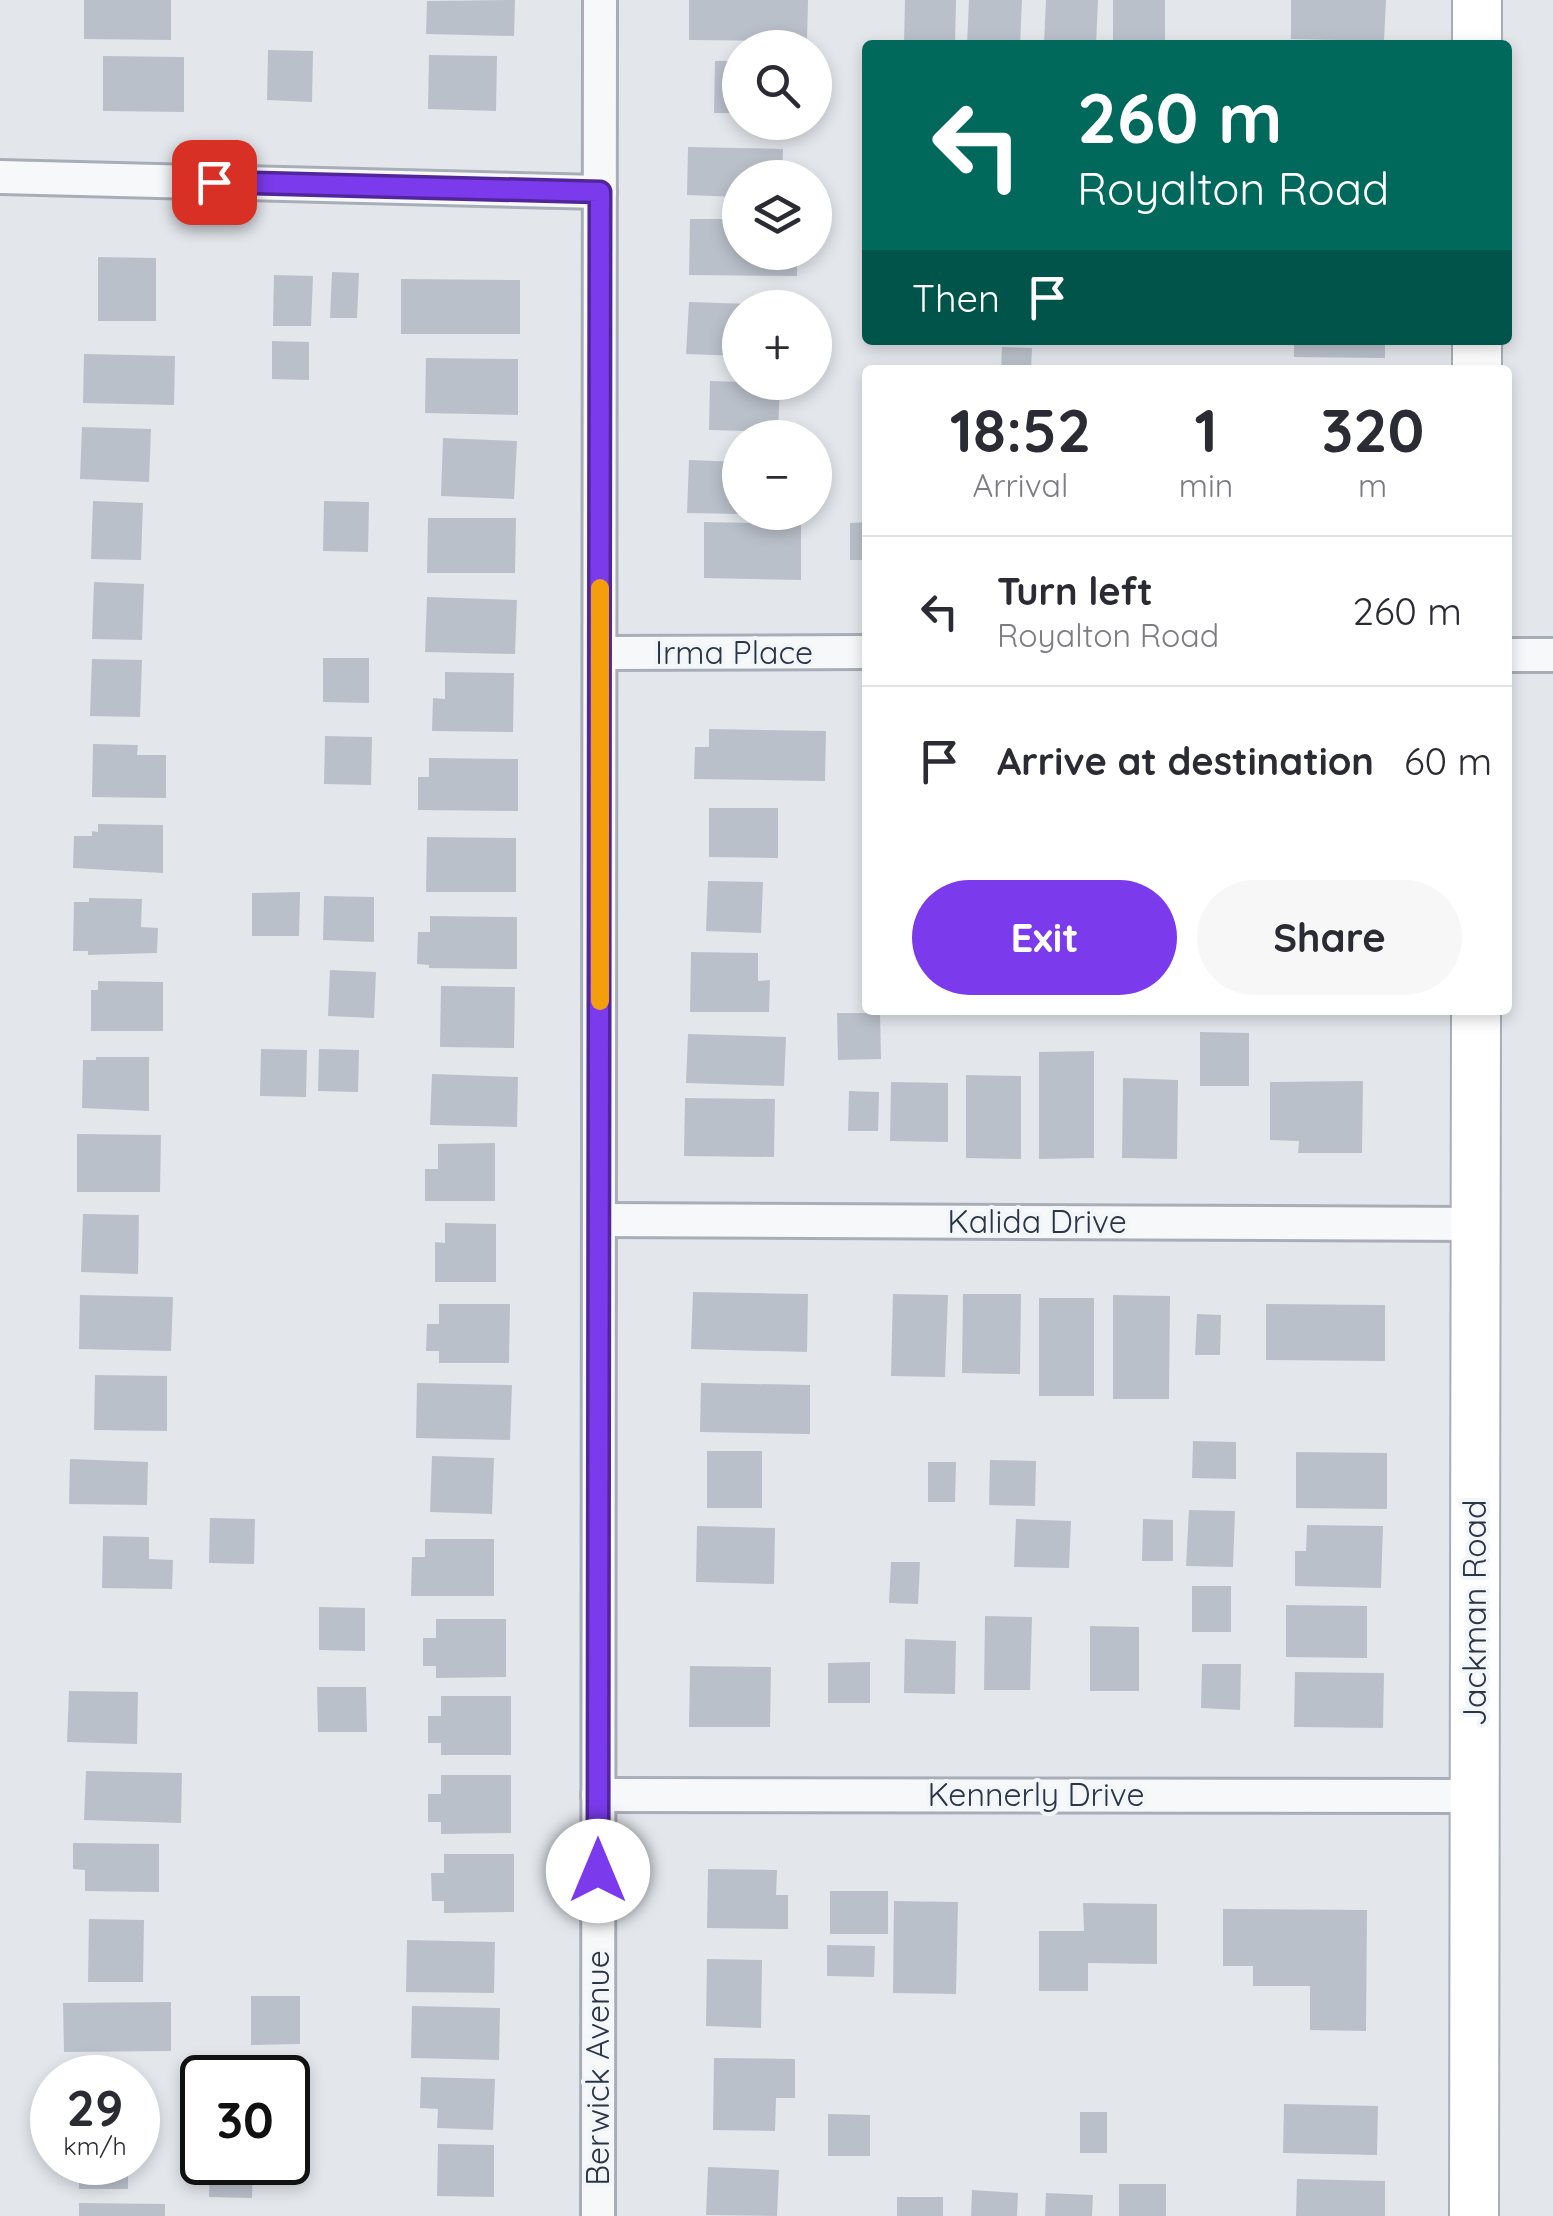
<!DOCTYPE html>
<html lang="en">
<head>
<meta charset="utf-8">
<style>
  :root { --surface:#fff; --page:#f7f7f7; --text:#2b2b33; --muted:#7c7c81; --line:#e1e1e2; --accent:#7c3aed }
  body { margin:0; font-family:Quicksand,sans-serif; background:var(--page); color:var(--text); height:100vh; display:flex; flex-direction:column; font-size:38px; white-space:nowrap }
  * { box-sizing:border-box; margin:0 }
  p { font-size:32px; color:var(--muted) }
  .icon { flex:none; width:55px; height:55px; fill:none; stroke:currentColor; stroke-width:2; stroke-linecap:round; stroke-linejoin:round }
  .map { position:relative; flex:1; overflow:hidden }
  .drawer { position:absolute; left:862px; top:365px; width:650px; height:650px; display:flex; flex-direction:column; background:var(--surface); border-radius:10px; box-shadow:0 5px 15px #0003 }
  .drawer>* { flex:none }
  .top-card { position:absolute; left:862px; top:40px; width:650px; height:305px; border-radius:10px; box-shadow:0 5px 15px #0003; background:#00695c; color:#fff; overflow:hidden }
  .tools { position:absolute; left:722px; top:30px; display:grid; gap:20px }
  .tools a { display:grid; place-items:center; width:110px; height:110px; border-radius:50%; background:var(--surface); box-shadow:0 5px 15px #0003; font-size:50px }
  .speed { position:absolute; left:30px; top:2055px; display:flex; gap:20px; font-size:50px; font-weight:700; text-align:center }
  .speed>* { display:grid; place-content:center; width:130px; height:130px; border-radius:50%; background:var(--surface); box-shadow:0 5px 15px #0003; line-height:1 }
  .speed small { font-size:25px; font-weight:400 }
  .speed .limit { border:5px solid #111; border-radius:15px; background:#fff; color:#111 }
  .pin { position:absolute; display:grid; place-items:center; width:85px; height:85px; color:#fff; margin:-42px; border-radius:20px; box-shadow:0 5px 15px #0006 }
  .me { position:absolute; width:110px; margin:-55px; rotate:0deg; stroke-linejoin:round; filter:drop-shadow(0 0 8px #0008) }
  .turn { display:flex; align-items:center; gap:35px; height:210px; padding:0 50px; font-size:45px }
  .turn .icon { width:130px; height:130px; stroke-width:2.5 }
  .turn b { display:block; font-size:70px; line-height:85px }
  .then { display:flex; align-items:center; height:95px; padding:0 50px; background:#0003; gap:20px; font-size:38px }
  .eta { display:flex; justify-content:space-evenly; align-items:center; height:170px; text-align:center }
  .eta b { font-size:60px; font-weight:700; line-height:70px }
  .primary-button { display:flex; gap:20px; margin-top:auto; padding:20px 50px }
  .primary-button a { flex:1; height:115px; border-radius:60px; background:var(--accent); color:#fff; font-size:40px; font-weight:700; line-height:115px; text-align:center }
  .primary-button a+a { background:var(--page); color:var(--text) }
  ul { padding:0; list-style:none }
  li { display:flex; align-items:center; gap:30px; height:150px; padding:0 50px; border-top:2px solid var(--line) }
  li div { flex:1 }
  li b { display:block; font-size:38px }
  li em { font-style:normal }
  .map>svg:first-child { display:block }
  .building { fill:#bac0ca }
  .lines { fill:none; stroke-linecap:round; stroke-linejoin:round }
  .street-casing { stroke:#a8aeb7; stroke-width:38 }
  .secondary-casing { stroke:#a8aeb7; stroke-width:52 }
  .street { stroke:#f6f8fa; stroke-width:32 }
  .secondary { stroke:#fff; stroke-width:48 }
  .route-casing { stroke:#51269a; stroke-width:25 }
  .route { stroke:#7c3aed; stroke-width:18 }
  .slow { stroke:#f59e0b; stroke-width:18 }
  .labels { text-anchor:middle; stroke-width:8; stroke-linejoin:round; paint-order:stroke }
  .street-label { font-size:32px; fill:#2a3545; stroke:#f3f6f9 }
</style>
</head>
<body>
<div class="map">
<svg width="1553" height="2216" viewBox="0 0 1553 2216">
  <rect width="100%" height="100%" fill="#e3e7ec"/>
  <!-- building -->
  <g class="building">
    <polygon points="84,0 171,0 171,40 84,39"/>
    <polygon points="515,0 514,36 426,34 427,1"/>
    <polygon points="689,0 808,0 807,41 689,40"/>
    <polygon points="905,0 956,0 955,45 904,45"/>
    <polygon points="969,0 1022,0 1020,45 967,45"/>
    <polygon points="1046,0 1098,0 1096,45 1044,44"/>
    <rect x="1113" y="0" width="52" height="45"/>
    <polygon points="1291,0 1386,0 1384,41 1291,39"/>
    <polygon points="268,50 313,51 312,102 267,100"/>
    <polygon points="429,55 497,56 496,111 428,109"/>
    <polygon points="103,56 184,57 184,112 103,111"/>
    <polygon points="715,61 740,61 740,113 714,113"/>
    <polygon points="688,147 783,149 782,178 740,178 740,197 687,195"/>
    <polygon points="690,219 740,219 740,252 797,252 797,276 689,275"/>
    <polygon points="98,257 156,258 156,321 98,321"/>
    <polygon points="332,272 359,273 357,318 330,318"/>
    <polygon points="274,275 313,276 311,326 273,326"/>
    <polygon points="401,279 520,280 520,334 401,334"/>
    <polygon points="689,302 752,304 752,308 740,308 740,356 686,354"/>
    <polygon points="1294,340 1385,340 1385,358 1294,357"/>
    <polygon points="272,341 309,342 309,380 272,379"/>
    <polygon points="1002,347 1032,348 1031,370 1001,370"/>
    <polygon points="84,354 175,356 174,405 83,403"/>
    <polygon points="426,358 518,359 518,415 425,413"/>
    <polygon points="710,381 780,383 778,432 709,430"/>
    <polygon points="82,427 151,429 149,482 80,479"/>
    <polygon points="443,438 517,441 514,499 441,496"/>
    <polygon points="689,460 740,462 740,514 687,513"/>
    <polygon points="93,501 143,503 141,560 91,559"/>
    <polygon points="324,501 369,502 368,552 323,551"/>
    <polygon points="428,518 516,518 515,573 427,573"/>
    <polygon points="704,522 801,524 801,580 704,578"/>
    <polygon points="868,522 868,560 850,560 850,523"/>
    <polygon points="94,582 144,584 142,640 92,639"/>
    <polygon points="427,597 517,600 515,654 425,652"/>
    <polygon points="323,658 369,658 369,703 323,702"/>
    <polygon points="92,659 142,660 140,717 90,716"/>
    <polygon points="445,672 514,673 513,732 432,731 433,698 445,699"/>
    <polygon points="709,729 826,731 825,781 694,779 695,747 709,747"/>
    <polygon points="325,736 372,737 371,785 324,784"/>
    <polygon points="93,744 138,745 137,755 166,755 166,798 92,797"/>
    <polygon points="429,758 518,759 518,811 418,810 418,777 429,777"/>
    <polygon points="709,808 778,808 778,858 709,857"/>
    <polygon points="98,824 163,825 163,873 73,868 74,836 92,836 92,831 98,832"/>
    <polygon points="427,837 516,838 516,892 426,892"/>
    <polygon points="708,881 763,882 761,933 706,931"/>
    <polygon points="300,892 299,936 252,936 252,893"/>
    <polygon points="324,896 374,897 374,942 323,940"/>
    <polygon points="89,898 142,899 141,927 158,928 157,953 88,955 88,951 73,951 74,902 89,902"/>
    <polygon points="430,916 517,917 517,969 429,968 429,965 417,964 418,932 430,932"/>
    <polygon points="691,952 758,953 758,981 770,980 769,1012 690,1012"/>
    <polygon points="330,970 376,972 374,1018 328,1016"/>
    <polygon points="98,981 163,982 163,1031 91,1031 91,990 98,990"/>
    <polygon points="441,986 515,987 514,1048 440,1047"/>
    <polygon points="837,1013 880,1013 881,1059 838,1060"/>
    <polygon points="1200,1032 1249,1033 1249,1086 1200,1086"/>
    <polygon points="688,1034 786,1037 784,1086 686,1083"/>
    <polygon points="261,1049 307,1050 306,1097 260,1096"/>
    <polygon points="319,1049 359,1050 358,1092 318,1091"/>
    <polygon points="1094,1051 1094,1158 1039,1159 1039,1052"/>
    <polygon points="96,1057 149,1057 149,1111 82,1108 83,1060 96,1060"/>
    <polygon points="432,1074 518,1077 517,1127 430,1125"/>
    <polygon points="966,1075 1021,1076 1021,1159 966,1158"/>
    <polygon points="1123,1078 1178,1080 1177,1159 1122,1158"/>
    <polygon points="1363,1081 1362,1153 1298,1153 1299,1141 1270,1140 1270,1082"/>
    <polygon points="891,1082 948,1083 948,1142 890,1141"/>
    <polygon points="849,1091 879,1092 878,1131 848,1131"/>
    <polygon points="685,1098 775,1099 774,1157 684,1156"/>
    <polygon points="77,1134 161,1135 160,1192 77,1192"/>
    <polygon points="495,1143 495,1201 425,1201 425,1169 438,1169 438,1144"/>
    <polygon points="83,1214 139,1215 138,1274 81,1272"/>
    <polygon points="445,1223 496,1224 496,1282 435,1282 435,1242 445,1243"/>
    <polygon points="693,1292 808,1294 807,1352 691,1349"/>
    <polygon points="893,1294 948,1295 945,1377 891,1376"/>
    <polygon points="963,1294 1021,1294 1020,1374 962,1373"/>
    <polygon points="80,1295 173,1297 171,1351 79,1349"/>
    <polygon points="1113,1295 1170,1296 1169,1399 1113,1399"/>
    <rect x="1039" y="1298" width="55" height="98"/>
    <polygon points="439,1304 510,1304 509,1363 439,1363 439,1351 426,1351 427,1324 439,1324"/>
    <polygon points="1266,1304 1385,1305 1385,1361 1266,1360"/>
    <polygon points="1197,1314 1221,1315 1220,1355 1195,1355"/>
    <polygon points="95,1375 167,1376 167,1431 94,1430"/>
    <polygon points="417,1383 512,1385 510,1440 416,1438"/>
    <polygon points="701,1383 810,1385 810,1434 700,1432"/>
    <polygon points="1193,1441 1236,1442 1236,1479 1192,1478"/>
    <rect x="707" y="1451" width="55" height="57"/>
    <polygon points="1296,1452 1387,1453 1387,1509 1296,1508"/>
    <polygon points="432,1456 494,1458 492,1514 430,1512"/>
    <polygon points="70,1459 148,1462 147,1505 69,1504"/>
    <polygon points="990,1460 1036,1461 1035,1506 989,1505"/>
    <polygon points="928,1462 956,1462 955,1502 928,1502"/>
    <polygon points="1189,1510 1235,1511 1233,1567 1186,1566"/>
    <polygon points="210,1518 255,1519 254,1564 209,1563"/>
    <polygon points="1016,1519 1071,1521 1069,1568 1014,1567"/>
    <polygon points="1143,1519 1173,1520 1173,1561 1142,1561"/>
    <polygon points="1307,1525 1383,1526 1381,1588 1295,1586 1295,1551 1306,1551"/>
    <polygon points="697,1526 775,1528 774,1584 696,1582"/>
    <polygon points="103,1536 149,1537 149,1559 173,1560 172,1589 102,1588"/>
    <polygon points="425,1539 494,1539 494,1596 411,1596 412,1557 425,1557"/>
    <polygon points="891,1562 920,1562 918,1604 889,1603"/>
    <rect x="1192" y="1586" width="39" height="46"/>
    <polygon points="1286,1605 1367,1606 1367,1658 1286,1657"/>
    <polygon points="319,1607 365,1608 365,1651 319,1650"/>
    <polygon points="985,1616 1032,1617 1030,1690 984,1690"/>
    <polygon points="436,1619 506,1619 506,1677 436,1678 436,1666 423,1666 423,1638 436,1638"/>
    <polygon points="1090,1626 1139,1627 1139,1691 1090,1691"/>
    <polygon points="905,1639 956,1641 955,1694 904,1693"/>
    <polygon points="870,1662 870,1703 828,1703 828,1663"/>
    <polygon points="1202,1664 1241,1664 1240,1710 1201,1708"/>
    <polygon points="690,1666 771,1667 770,1727 689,1727"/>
    <polygon points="1295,1672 1384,1673 1383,1728 1294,1727"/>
    <polygon points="317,1687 366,1687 367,1732 318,1732"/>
    <polygon points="69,1691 138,1692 137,1744 67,1742"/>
    <polygon points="441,1696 511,1696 511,1755 441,1755 441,1743 428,1743 428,1716 441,1716"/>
    <polygon points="86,1771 182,1773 181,1823 84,1820"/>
    <polygon points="441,1775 511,1775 511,1833 441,1834 441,1822 428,1822 428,1794 441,1794"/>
    <polygon points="73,1843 159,1844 159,1892 85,1891 85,1870 73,1869"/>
    <polygon points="444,1854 514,1854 514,1912 444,1913 444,1901 432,1901 431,1873 444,1873"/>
    <polygon points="708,1869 777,1870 776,1895 788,1895 788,1929 707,1928"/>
    <rect x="830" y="1891" width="58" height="43"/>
    <polygon points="894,1901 958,1902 956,1994 893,1993"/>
    <polygon points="1083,1903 1157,1904 1157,1964 1088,1963 1088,1991 1039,1991 1039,1931 1084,1931"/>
    <polygon points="1223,1909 1367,1910 1366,2031 1310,2030 1310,1986 1253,1986 1253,1966 1223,1966"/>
    <polygon points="89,1919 144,1920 143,1982 88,1982"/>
    <polygon points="407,1940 495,1942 494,1993 406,1992"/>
    <polygon points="827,1945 875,1946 874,1977 827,1976"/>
    <polygon points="707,1959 762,1960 761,2028 706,2026"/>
    <polygon points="251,1996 300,1996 300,2044 251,2045"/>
    <polygon points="171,2002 171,2051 64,2052 63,2003"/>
    <polygon points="412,2006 500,2008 499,2060 411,2058"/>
    <polygon points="714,2058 795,2059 795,2098 776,2098 775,2131 713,2130"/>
    <polygon points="84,2070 133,2071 132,2078 83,2078"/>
    <polygon points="246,2071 295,2072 295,2120 288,2120 288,2078 246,2078"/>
    <polygon points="421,2077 495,2079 493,2130 437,2128 438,2109 420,2108"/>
    <polygon points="1284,2104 1378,2106 1377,2155 1283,2153"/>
    <rect x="1080" y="2112" width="27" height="41"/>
    <polygon points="828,2114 870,2115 870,2156 828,2156"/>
    <polygon points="438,2144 494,2145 494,2197 437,2196"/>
    <rect x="79" y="2162" width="49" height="27"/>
    <polygon points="210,2162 253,2162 252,2198 209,2197"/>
    <polygon points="708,2167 779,2170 777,2216 706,2215"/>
    <polygon points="1297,2179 1385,2181 1385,2216 1296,2216"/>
    <rect x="1119" y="2184" width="47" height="32"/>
    <polygon points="972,2190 1018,2193 1017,2216 971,2216"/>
    <polygon points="1046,2193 1093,2195 1092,2216 1045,2216"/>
    <rect x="897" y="2197" width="46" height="19"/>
    <polygon points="79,2203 165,2204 165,2216 79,2216"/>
  </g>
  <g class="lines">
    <defs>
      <g id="street">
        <polyline points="0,177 600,192"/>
        <polyline points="601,653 868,652"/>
        <polyline points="1508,655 1553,655"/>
        <polyline points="599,1220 1475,1224"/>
        <polyline points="598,1795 1475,1796"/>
        <polyline points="598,2216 600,0"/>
      </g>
      <g id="secondary">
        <polyline points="1477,45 1477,0"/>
        <polyline points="1477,370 1477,340"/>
        <polyline points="1474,2216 1476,1010"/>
      </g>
    </defs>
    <!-- street casing -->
    <use href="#street" class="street-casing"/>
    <!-- secondary casing -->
    <use href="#secondary" class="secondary-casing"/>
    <!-- street -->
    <use href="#street" class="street"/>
    <!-- secondary -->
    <use href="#secondary" class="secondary"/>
  </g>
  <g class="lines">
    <defs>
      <polyline id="route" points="214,182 600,192 598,1871"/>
    </defs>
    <!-- route casing -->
    <use href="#route" class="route-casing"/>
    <!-- route -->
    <use href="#route" class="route"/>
    <!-- slow -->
    <polyline class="slow" points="600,1001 600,588"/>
  </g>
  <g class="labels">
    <!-- street labels -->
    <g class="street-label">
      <text x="734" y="664">Irma Place</text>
      <text x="1037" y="1233">Kalida Drive</text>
      <text transform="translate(1475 1613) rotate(-90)" y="11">Jackman Road</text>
      <text x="1036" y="1806">Kennerly Drive</text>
      <text transform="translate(598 2068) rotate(-90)" y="11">Berwick Avenue</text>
    </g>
  </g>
</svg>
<div class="tools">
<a><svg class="icon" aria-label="search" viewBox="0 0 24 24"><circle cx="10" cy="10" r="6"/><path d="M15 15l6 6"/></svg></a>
<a><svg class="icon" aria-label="layers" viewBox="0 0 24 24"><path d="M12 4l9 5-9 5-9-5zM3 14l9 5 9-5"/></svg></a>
<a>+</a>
<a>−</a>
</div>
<div class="speed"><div>29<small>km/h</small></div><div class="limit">30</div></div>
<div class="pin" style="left:214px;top:182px;background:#d93025"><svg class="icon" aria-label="arrive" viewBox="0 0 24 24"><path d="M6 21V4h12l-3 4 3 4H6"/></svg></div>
<svg class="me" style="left:598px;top:1871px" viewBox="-20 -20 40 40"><circle r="19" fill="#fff"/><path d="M0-13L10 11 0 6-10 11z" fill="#7c3aed"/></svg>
<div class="top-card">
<div class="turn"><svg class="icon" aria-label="left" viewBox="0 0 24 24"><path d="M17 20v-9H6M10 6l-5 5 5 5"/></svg><div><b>260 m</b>Royalton Road</div></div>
<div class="then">Then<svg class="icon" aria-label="arrive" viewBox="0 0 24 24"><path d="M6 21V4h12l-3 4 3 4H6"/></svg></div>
</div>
<section class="drawer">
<div class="eta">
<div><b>18:52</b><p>Arrival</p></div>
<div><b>1</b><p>min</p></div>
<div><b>320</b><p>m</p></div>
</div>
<ul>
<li><svg class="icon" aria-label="left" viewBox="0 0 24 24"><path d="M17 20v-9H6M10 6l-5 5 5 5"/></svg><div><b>Turn left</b><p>Royalton Road</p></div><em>260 m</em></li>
<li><svg class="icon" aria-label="arrive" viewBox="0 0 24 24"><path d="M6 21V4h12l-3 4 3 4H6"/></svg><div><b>Arrive at destination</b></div><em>60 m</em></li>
</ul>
<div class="primary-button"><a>Exit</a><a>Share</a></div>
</section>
</div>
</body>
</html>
